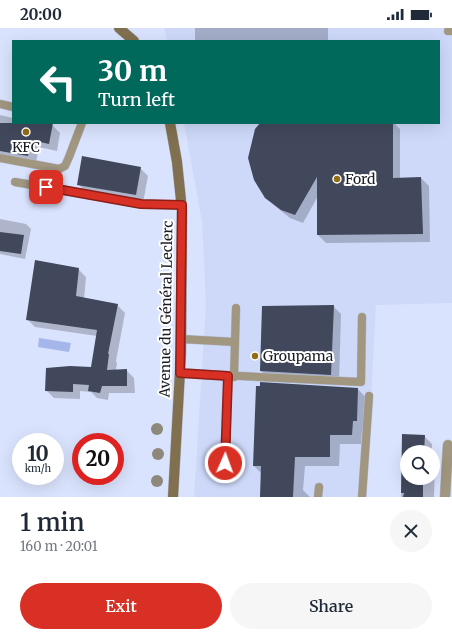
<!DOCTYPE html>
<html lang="en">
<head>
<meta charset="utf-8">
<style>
  :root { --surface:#fff; --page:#f6f6f7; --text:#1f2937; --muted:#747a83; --accent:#d93025 }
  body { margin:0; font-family:Merriweather,serif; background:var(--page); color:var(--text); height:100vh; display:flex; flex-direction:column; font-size:15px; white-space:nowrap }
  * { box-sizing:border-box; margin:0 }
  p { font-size:13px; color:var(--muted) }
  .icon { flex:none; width:22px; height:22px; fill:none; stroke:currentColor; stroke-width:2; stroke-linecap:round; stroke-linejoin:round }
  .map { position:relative; height:469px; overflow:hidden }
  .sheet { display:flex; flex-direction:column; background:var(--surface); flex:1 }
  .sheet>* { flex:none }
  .guide { position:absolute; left:12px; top:12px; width:428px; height:84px; border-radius:0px; box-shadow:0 4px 16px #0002; background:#00695c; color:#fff; overflow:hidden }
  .fabs { position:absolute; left:400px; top:417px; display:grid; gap:8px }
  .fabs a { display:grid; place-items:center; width:40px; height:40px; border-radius:50%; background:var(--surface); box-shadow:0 4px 16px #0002; font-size:20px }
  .speed { position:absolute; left:12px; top:405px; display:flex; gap:8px; font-size:20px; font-weight:700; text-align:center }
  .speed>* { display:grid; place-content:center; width:52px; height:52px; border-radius:50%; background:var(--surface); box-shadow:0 4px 16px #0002; line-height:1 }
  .speed small { font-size:10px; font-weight:400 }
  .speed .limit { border:6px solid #d22; background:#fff; color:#111 }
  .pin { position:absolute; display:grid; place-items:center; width:34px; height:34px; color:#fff; margin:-17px; border-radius:8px; box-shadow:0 2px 6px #0006 }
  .me { position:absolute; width:44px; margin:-22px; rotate:2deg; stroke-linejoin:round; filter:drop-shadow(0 0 3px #0008) }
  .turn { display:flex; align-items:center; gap:14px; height:84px; padding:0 20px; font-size:18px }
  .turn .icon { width:52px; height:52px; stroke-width:2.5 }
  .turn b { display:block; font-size:28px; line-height:34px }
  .round { display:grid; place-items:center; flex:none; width:42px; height:42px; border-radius:21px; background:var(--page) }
  .summary { display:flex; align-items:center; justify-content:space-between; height:68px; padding:0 20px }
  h1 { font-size:24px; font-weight:600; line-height:30px }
  .button { display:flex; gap:8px; margin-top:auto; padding:8px 20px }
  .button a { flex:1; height:46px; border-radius:24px; background:var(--accent); color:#fff; font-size:16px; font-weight:600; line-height:46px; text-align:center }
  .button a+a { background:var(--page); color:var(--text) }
  .status { display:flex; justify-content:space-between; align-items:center; height:28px; padding:0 20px; background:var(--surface); direction:ltr }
  .status svg { height:11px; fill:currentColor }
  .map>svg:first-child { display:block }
  .built { fill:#ced9fa }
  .water { fill:#a5b7ea }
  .shadow { fill:#0003 }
  .building { fill:#41485c }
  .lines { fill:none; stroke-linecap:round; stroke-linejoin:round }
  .lane-casing { stroke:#b7bfd6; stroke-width:9 }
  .street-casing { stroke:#b7bfd6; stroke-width:11 }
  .secondary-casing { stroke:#b7bfd6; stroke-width:11 }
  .lane { stroke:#a1967f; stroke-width:8 }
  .street { stroke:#a1967f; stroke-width:10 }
  .secondary { stroke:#80704f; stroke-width:10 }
  .tree { fill:#8e887c }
  .route-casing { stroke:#8d1f18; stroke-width:10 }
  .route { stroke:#d93025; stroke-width:7 }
  .poi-dot { fill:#926f16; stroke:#fff; stroke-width:1.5 }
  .labels { text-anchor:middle; stroke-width:4; stroke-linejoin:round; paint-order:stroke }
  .poi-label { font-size:14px; fill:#191c25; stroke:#fff; text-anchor:start }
  .street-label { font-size:14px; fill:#191c25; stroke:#fff }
</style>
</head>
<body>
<div class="status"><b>20:00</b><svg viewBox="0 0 49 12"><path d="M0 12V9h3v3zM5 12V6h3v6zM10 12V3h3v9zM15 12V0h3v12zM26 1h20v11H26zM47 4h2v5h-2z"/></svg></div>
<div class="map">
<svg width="452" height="469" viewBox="0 0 452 469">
  <rect width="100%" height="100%" fill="#dae3fd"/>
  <!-- built -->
  <polygon class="built" points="164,0 452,0 452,275 376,277 366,469 194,469 206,276 202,194 184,95 439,95 439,13 167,13"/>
  <!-- water -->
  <polygon class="water" points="39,310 71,315 69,324 38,319"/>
  <!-- shadow -->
  <g class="shadow">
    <rect x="195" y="0" width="133" height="13"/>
    <polygon points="0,87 13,90 13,95 42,95 52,97 60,105 57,123 39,119 36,135 0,129"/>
    <polygon points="261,95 394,95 400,101 400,151 421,150 429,158 430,214 326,215 318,207 318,168 303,195 290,190 275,178 266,169"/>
    <polygon points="140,140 148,148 143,175 86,164 78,156"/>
    <polygon points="0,191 26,196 31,201 25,231 0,226"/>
    <polygon points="78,241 86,249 84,271 117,277 125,285 116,333 117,335 116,342 126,342 134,350 135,365 109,365 108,372 97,370 91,364 80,363 80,371 54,370 46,362 92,340 97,308 35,299 27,291"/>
    <polygon points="333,278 341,286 339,355 269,351 261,343 263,279"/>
    <polygon points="358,361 367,371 367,402 362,402 361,416 340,416 339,438 305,438 303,462 310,469 261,469 262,446 254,438"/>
    <polygon points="403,407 424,408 432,416 432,424 407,424 407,450 433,450 433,434 435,436 434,469 401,469"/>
  </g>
  <!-- building -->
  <g class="building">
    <polygon points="0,95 53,95 49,116 31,112 28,128 0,123"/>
    <polygon points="260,95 393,95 393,150 421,149 423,206 317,207 317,149 295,187 281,182 265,170 254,152 248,130 255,101"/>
    <polygon points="82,128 141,139 136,167 77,157"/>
    <polygon points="0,204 24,207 21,226 0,223"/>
    <polygon points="35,232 79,240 76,268 118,276 108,326 109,326 107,342 127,341 127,358 102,358 100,365 88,363 89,357 73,356 73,364 45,363 46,340 70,338 91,339 97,302 26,292"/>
    <polygon points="334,277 331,347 260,343 262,278"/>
    <polygon points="260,354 358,360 357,393 353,393 352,407 330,407 330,429 295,429 293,469 260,469 261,438 253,438 256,358 260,358"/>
    <polygon points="402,406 425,407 424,424 407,424 407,450 423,450 423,469 403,469 404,465 401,465"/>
  </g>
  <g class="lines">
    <defs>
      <g id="lane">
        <polyline points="448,3 452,3"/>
        <polyline points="0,76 13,79"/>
        <polyline points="0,130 59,141 65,138 69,129 82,95"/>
        <polyline points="15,154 141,176 182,177"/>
        <polyline points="181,311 235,314"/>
        <polyline points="180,345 361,354 362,289"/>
        <polyline points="234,349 236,280"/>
        <polyline points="225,450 228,348"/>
        <polyline points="318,469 319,459"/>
        <polyline points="362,469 369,368"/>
      </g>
      <polyline id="street" points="445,469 448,417"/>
      <g id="secondary">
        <polyline points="119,0 134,13"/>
        <polyline points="170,95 177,134 182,182 181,325 173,469"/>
      </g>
    </defs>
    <!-- lane casing -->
    <use href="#lane" class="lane-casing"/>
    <!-- street casing -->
    <use href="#street" class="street-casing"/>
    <!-- secondary casing -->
    <use href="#secondary" class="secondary-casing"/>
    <!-- lane -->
    <use href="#lane" class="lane"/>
    <!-- street -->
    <use href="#street" class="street"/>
    <!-- secondary -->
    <use href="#secondary" class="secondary"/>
  </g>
  <!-- trees -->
  <g class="tree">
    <circle cx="157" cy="401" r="6"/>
    <circle cx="158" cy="426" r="6"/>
    <circle cx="157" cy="453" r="6"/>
  </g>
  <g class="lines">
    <defs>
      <polyline id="route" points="46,159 141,176 182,177 180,345 228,348 225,435"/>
    </defs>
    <!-- route casing -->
    <use href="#route" class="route-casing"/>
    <!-- route -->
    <use href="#route" class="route"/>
  </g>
  <!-- markers -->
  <g class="poi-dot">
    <circle cx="26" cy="104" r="4"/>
    <circle cx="337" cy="151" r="4"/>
    <circle cx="255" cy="328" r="4"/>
  </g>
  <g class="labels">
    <!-- poi labels -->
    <g class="poi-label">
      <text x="26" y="124" text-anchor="middle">KFC</text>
      <text x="345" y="156">Ford</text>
      <text x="263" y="333">Groupama</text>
    </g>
    <!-- street labels -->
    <g class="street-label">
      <text transform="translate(166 281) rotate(-89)" y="5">Avenue du Général Leclerc</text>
    </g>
  </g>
</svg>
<div class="fabs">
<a><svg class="icon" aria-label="search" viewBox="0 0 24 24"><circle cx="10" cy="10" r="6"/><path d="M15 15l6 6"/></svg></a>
</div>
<div class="speed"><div>10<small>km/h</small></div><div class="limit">20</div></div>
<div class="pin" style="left:46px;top:159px;background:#d93025"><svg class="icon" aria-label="arrive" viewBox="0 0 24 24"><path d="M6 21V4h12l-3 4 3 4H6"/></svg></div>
<svg class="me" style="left:225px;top:435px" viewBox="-20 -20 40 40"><circle r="17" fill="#d93025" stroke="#fff" stroke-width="3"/><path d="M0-11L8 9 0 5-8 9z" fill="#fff"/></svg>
<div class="guide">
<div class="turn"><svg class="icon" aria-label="left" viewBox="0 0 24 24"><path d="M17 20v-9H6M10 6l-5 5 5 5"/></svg><div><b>30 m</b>Turn left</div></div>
</div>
</div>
<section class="sheet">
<div class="summary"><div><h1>1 min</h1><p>160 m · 20:01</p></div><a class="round"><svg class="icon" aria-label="close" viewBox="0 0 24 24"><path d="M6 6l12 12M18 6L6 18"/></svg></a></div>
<div class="button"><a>Exit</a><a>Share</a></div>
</section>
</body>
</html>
